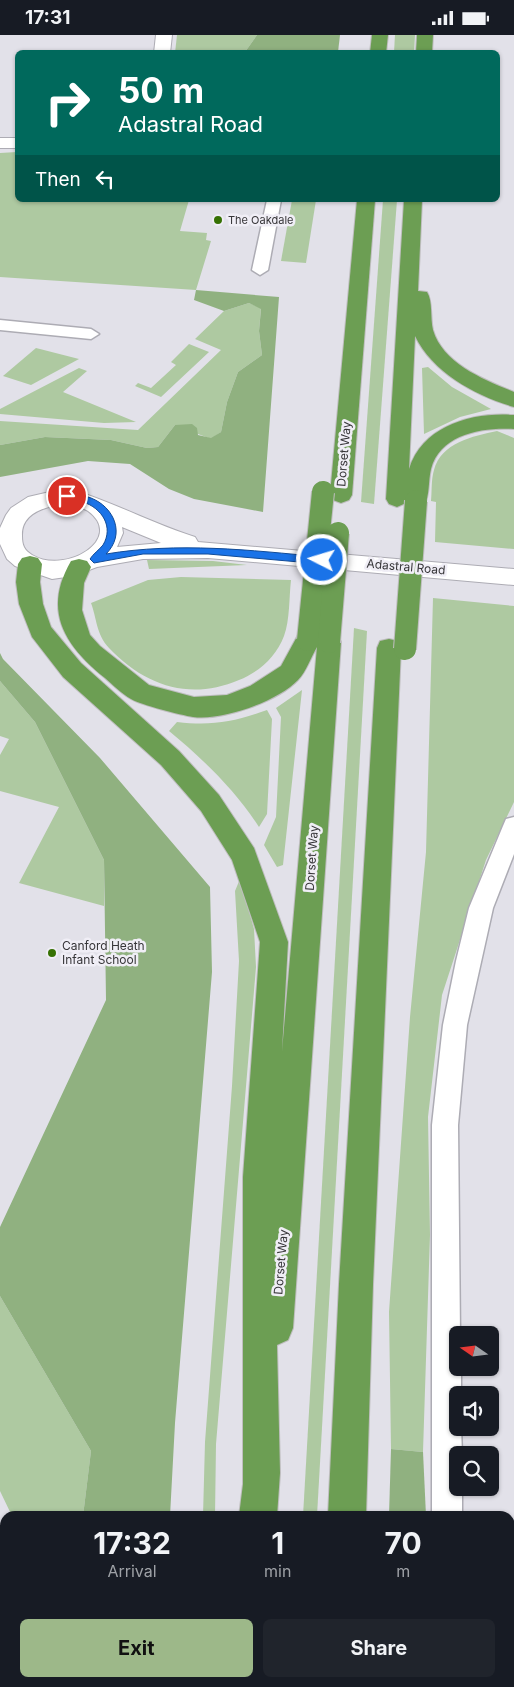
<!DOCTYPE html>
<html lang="en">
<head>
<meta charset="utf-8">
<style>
  :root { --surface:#171b24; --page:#20242c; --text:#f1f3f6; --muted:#9ea1a6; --accent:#9db889 }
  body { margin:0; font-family:Inter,sans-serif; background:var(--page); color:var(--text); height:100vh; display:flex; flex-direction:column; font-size:19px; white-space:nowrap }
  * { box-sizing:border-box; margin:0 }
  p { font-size:16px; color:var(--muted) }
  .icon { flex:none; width:28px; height:28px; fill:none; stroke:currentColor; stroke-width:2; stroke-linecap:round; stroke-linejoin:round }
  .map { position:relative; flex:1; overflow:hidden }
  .panel { position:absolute; left:0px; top:1476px; width:515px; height:176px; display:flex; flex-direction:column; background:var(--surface); border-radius:15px 15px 0 0; box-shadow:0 1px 4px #0004 }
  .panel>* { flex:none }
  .top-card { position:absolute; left:15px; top:15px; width:485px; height:152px; border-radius:8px; box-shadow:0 1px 4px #0004; background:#00695c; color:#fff; overflow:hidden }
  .needle { width:32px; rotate:284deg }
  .fabs { position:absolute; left:449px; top:1291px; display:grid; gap:10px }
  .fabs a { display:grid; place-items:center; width:50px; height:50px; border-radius:8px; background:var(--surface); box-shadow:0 1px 4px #0004; font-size:25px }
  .pin { position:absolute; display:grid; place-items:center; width:42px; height:42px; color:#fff; margin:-21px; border:2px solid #fff; border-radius:50%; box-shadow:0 1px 5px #0007 }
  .me { position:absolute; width:55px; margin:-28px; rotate:275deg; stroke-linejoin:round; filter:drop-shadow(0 0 4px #0008) }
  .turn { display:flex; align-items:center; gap:18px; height:105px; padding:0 20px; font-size:22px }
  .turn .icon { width:65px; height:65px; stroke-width:2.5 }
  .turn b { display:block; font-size:35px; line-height:42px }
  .then { display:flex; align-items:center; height:48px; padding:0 20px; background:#0003; gap:10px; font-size:19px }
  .eta { display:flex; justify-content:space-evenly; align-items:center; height:85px; text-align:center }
  .eta b { font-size:30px; font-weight:700; line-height:35px }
  .primary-button { display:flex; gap:10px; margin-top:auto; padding:10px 20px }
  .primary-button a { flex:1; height:58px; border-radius:8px; background:var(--accent); color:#111; font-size:20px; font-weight:700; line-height:58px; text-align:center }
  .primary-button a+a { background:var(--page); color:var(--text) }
  .status { display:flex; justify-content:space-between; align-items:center; height:35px; padding:0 25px; background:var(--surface); direction:ltr }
  .status svg { height:14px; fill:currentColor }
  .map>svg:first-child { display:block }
  .green { fill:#aec9a1 }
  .forest { fill:#90b180 }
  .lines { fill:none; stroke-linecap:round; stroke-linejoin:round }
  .lane-casing { stroke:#adacb4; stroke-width:3 }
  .street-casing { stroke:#adacb4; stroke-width:2 }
  .secondary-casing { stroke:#adacb4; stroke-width:2 }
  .highway-casing { stroke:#bfbebf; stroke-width:2 }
  .lane { fill:#fff; fill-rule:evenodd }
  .street { fill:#fff; fill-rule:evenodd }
  .secondary { fill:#fff; fill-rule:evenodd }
  .highway { fill:#6c9e53; fill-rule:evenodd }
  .highway-bridge-casing { stroke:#bfbebf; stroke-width:24; stroke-linecap:butt }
  .highway-bridge { stroke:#6c9e53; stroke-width:22 }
  .route { fill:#1a73e8; stroke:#114b97 }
  .poi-dot { fill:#367103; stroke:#f0eef6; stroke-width:2 }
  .labels { text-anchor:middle; stroke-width:5; stroke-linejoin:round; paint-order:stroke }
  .far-poi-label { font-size:11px; fill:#363538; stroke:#f0eef6; text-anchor:start }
  .street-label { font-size:12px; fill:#363538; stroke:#f0eef6 }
  .poi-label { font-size:12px; fill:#363538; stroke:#f0eef6; text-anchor:start }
</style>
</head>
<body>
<div class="status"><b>17:31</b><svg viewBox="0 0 49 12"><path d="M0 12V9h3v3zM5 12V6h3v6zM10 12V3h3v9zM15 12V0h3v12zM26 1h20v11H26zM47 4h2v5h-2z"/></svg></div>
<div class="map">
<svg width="514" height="1652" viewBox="0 0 514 1652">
  <rect width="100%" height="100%" fill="#e2e1e9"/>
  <!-- green -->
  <g class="green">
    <polygon points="177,0 257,0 245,17 175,18"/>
    <polygon points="395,0 415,0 414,17 394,17"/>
    <polygon points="17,117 18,165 189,165 180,196 207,198 206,205 211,206 196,255 0,242 0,118"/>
    <polygon points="292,165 316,165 306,228 281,226"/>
    <polygon points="383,165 397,165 374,469 361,467"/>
    <polygon points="249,268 261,273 259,296 262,320 238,337 227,367 221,397 211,404 175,390 158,412 147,413 111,405 45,402 0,410 0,386 138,395 221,315 195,304 224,276"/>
    <polygon points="189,309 209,317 161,362 135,351 138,348 151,353 176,330 171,327"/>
    <polygon points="36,313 79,324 31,350 3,341"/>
    <polygon points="428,332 452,352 491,374 460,382 424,399 422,333"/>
    <polygon points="79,333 87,336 63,357 136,387 104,388 0,379 0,374"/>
    <path d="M497 396 514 403V514L435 507 436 467 431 466C432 457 431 445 434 435 441 408 473 401 497 396Z"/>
    <polygon points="147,525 213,526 247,530 149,534"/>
    <path d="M181 542 291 545C289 562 290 585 284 601 276 622 259 637 239 645 190 666 145 651 109 613 96 599 97 584 91 568L148 545Z"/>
    <polygon points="433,563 514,571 514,767 486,825 442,960 428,1082 430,1200 423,1417 391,1414 389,1277 410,982 426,817"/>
    <polygon points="354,593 367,596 317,1481 303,1481"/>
    <polygon points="0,646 35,687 104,825 104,871 19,848 59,772 0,756 0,720 9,704 0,701"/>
    <polygon points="302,655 283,830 277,832 264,810 276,782 281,682 276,673"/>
    <path d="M267 675 272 684 267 779 259 792C235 755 203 724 169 696L177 687C212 691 234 687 267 675Z"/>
    <polygon points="240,844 254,894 256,932 216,1409 215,1481 203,1481 205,1407 232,1051 239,926 235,856"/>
    <polygon points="0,1192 0,1261 91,1416 83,1481 12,1481 0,1456"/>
  </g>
  <!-- forest -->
  <g class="forest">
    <polygon points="257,0 340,0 338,17 245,17"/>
    <polygon points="196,255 279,262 263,477 194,464 169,454 130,429 88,426 0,442 0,410 45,402 111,405 147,413 158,412 175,390 192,389 197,393 198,400 211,403 221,397 227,367 238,337 262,320 259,296 261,274 249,268 224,276 194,265"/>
    <polygon points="0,618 3,624 100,723 210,852 212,937 175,1388 170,1481 83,1481 91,1416 0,1261 0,1192 106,965 104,825 35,687 0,646"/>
    <polygon points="391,1414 423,1417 426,1481 389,1481"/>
    <polygon points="61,1648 163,1648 163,1652 60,1652"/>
  </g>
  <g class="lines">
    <defs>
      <g id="lane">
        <polygon points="267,165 281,165 268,235 260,240 252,235"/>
        <polygon points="0,285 91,294 99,299 91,304 0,295"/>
        <polygon points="514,782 514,819 493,873 467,990 458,1090 460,1300 458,1300 458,1332 461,1332 461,1360 458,1360 458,1392 461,1392 462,1420 458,1420 458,1452 462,1452 462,1481 432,1481 432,1090 443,990 456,926 469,873 503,791 506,784"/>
        <rect x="434" y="1648" width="32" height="4"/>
      </g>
      <g id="street">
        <polygon points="156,0 172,0 170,18 154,18"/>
        <rect x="0" y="103" width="18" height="10"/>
      </g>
      <path id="secondary" d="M67 453C111 466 151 488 195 502L198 507 514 534V550L208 523 143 524 97 532 73 541 52 544 15 531 7 524 0 509V493L6 480 11 473 28 462ZM66 469C73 471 82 472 88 476 126 504 65 540 32 520 24 515 22 510 22 501 21 477 47 471 66 469ZM122 492 161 508 117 512 123 498Z"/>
      <g id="highway">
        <polygon points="372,0 388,0 386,18 370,18"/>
        <polygon points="417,0 433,0 432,18 416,18"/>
        <polygon points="357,165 375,165 352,460 349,465 341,468 333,465 330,460"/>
        <path d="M404 165H422L418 256 427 257C433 266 430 283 433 295 443 329 485 345 514 357V372C476 361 433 338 415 301L409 434C423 390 473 377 514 380V394C483 392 440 399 431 434 428 446 430 461 424 471L416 474 408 471 406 468 397 472 389 469 386 464Z"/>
        <path d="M30 521 38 523 42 529 40 547 43 569 51 592 81 628 179 716 219 760 254 813 288 907 282 1016 317 612C311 622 306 637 298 645 278 666 223 686 193 682 181 680 141 670 131 664 122 659 113 650 105 643 65 611 42 576 71 526L79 524 87 526 91 532 84 548 82 575 90 600 100 611 149 650 194 662 227 660 250 651 281 631 299 598 308 596 317 598 319 603 329 598 338 600 341 607 293 1293 288 1305 277 1310 280 1438 277 1481H239L243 1449V1142L260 907 232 825 201 776 161 730 63 642 32 602 19 569 16 547 18 529 22 523Z"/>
        <polygon points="389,604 398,606 401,613 373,1249 366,1481 328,1481 339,1249 377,613 380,606"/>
        <rect x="223" y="1648" width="40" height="4"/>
        <rect x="321" y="1648" width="40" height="4"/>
      </g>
    </defs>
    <!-- lane casing -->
    <use href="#lane" class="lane-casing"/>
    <!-- street casing -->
    <use href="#street" class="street-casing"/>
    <!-- secondary casing -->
    <use href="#secondary" class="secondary-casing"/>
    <!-- highway casing -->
    <use href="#highway" class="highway-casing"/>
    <!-- lane -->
    <use href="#lane" class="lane"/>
    <!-- street -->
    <use href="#street" class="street"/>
    <!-- secondary -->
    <use href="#secondary" class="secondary"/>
    <!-- highway -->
    <use href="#highway" class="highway"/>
    <defs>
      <g id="highway-bridge">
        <polyline points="308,605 323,457"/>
        <polyline points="329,607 338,498"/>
        <polyline points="405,614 416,466"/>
      </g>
    </defs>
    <!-- highway-bridge casing -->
    <use href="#highway-bridge" class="highway-bridge-casing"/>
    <!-- highway-bridge -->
    <use href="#highway-bridge" class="highway-bridge"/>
  </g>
  <!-- route -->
  <path class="route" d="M67 458C75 459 84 460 91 463 114 472 126 499 106 519 178 507 250 515 322 522L327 525 322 529 208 519H143L94 528 90 524C93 519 99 515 103 510 114 492 102 473 83 467 77 465 70 465 64 463L63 461Z"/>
  <!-- markers -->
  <g class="poi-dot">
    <circle cx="218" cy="185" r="5"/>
    <circle cx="52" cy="918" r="5"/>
  </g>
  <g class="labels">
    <!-- far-poi labels -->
    <g class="far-poi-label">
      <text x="228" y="189">The Oakdale</text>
    </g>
    <!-- street labels -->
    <g class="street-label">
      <text transform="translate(344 419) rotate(-85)" y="4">Dorset Way</text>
      <text transform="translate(406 532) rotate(5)" y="4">Adastral Road</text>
      <text transform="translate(312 823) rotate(-86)" y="4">Dorset Way</text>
      <text transform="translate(281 1227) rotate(-85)" y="4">Dorset Way</text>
    </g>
    <!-- poi labels -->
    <g class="poi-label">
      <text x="62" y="915">Canford Heath<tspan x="62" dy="14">Infant School</tspan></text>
    </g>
  </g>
</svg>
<div class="fabs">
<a><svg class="needle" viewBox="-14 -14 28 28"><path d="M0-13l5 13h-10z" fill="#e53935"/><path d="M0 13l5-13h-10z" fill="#9ea1a6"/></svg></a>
<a><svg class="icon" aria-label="sound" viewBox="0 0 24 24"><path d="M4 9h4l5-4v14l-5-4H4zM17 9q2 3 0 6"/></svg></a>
<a><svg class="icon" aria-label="search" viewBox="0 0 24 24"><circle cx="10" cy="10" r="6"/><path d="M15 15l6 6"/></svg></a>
</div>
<div class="pin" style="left:67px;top:461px;background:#d93025"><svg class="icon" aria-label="arrive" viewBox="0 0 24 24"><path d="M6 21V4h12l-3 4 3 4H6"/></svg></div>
<svg class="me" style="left:322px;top:525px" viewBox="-20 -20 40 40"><circle r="17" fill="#1a73e8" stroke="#fff" stroke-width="3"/><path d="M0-11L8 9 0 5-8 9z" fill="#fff"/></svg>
<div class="top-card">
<div class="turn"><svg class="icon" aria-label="right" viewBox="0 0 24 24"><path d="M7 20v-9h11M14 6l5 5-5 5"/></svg><div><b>50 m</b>Adastral Road</div></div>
<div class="then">Then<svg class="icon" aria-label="left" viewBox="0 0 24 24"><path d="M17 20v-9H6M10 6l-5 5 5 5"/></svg></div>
</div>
<section class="panel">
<div class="eta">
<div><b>17:32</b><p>Arrival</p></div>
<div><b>1</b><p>min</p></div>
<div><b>70</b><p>m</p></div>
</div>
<div class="primary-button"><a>Exit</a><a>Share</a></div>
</section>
</div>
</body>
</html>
